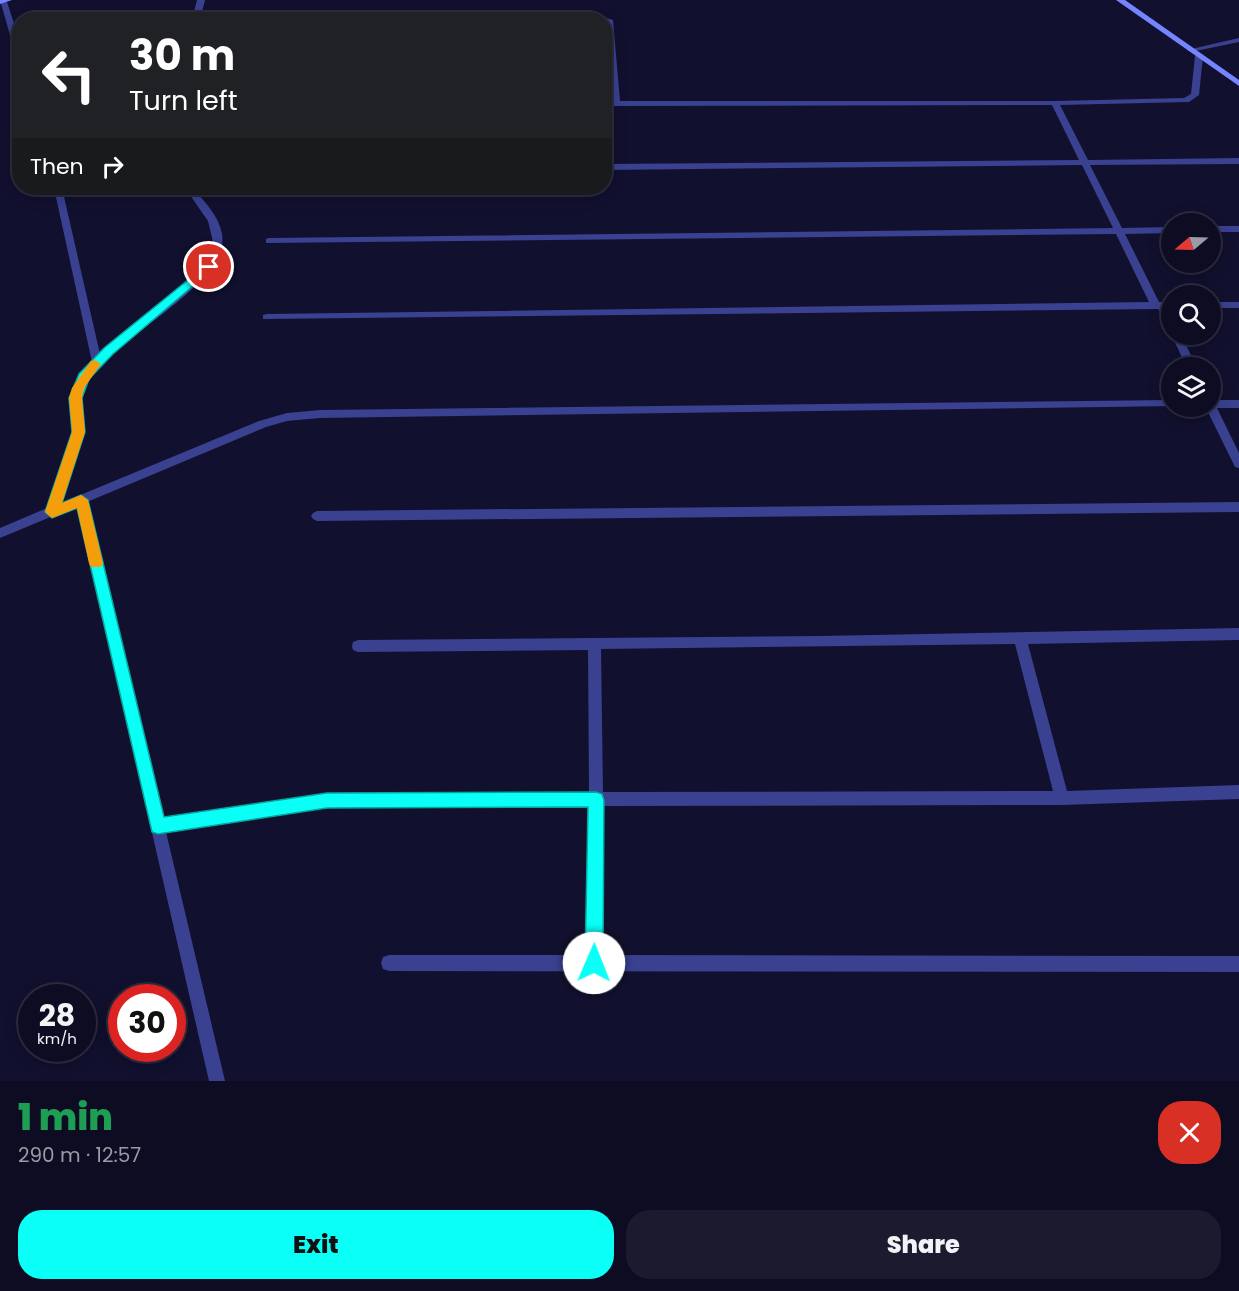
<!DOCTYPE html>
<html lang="en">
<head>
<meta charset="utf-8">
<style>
  :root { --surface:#0d0c22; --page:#1b1a2f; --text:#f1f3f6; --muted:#9a9ba5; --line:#2d2c40; --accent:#0afff6 }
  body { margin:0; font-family:Poppins,sans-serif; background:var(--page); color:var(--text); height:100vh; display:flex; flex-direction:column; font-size:22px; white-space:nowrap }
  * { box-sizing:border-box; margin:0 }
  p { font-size:20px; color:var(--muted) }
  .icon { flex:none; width:33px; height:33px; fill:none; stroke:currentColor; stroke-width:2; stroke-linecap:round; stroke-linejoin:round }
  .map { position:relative; height:1081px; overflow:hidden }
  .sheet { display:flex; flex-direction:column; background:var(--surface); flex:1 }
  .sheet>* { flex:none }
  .top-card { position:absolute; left:12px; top:12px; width:600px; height:183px; border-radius:24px; box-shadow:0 3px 15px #0003,0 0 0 2px var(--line); background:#202124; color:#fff; overflow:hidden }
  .needle { width:39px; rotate:251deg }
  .fabs { position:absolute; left:1161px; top:213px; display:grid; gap:12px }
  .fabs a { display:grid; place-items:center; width:60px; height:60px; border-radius:50%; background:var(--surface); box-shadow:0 3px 15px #0003,0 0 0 2px var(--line); font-size:30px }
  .speed { position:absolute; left:18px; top:984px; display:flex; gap:12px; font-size:30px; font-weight:700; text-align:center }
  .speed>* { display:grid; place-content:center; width:78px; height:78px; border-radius:50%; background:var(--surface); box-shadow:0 3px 15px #0003,0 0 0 2px var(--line); line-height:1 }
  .speed small { font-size:15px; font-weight:400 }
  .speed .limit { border:9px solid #d22; background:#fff; color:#111 }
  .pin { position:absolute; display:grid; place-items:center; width:51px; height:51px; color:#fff; margin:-26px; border:3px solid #fff; border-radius:50%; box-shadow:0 2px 6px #0007 }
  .me { position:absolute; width:66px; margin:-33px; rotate:1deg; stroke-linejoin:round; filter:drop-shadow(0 0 4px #0008) }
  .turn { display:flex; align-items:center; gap:21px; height:126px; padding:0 18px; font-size:27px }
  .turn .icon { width:78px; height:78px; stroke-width:2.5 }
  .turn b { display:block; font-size:42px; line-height:51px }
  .then { display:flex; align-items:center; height:57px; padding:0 18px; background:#0003; gap:12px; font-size:22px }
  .round { display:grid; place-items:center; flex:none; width:63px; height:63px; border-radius:24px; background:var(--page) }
  .overview { display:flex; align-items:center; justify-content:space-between; height:102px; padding:0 18px }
  h1 { font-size:36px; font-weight:800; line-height:45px; color:#1e9e55 }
  .primary-button { display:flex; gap:12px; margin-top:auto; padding:12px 18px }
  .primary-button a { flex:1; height:69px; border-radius:24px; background:var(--accent); color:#111; font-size:24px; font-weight:800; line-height:69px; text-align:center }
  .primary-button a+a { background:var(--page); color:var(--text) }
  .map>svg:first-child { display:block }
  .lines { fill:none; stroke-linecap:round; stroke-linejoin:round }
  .street { fill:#394190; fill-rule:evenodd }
  .secondary { fill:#7584ff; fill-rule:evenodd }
  .route { fill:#0afff6; stroke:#06a6a0; stroke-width:1.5 }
  .slow { fill:#f59e0b }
</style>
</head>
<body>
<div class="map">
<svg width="1239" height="1081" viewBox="0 0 1239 1081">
  <rect width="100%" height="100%" fill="#11102e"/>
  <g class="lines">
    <!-- street -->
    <g class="street">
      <polygon points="0,0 7,2 20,42 20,58 16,56"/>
      <polygon points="197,0 205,0 200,20 192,20"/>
      <polygon points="606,18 613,20 620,101 1055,101 1184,98 1191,94 1195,56 1199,54 1203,56 1199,95 1189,102 1060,105 1088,160 1239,158 1239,164 1090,165 1122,228 1172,227 1172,233 1125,234 1159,302 1172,302 1172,308 1168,308 1172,314 1172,328 1168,327 1158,309 263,319 263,315 267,314 1149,302 1116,234 266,243 266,239 269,238 1113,228 1082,165 604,170 604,164 1079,160 1052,105 604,106 604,102 612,101"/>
      <polygon points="1239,38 1239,42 1191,52 1187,50"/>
      <path d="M54 188H62L100 354 195 276 211 253 213 242 208 221 185 188H193C204 201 219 216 222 234 231 284 112 338 88 381 75 403 87 413 83 433 79 457 68 480 61 503L259 421 287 413 320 410 1172 400V406H1176L320 418 287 421 266 427 87 502 163 818 327 793 589 792 588 650 358 652 353 650 352 646 353 642 358 640 819 636 1239 628V640L1028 644 1067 791 1239 785V799L1062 805 603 806 602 955 1239 956V972L389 971 383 969 381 963 383 957 389 955H586L589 806 327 807 166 832 225 1081H209L77 506 0 538V528L47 508 72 432 70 398 80 374 92 362ZM1015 644 1053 791 603 792 601 649Z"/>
      <rect x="1210" y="226" width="29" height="6"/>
      <rect x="1210" y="302" width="29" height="6"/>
      <polygon points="1172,333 1172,334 1181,334 1197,368 1187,368 1171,334"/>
      <polygon points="1210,400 1239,400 1239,408 1217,408 1239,453 1239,468 1235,467 1205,406 1210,406"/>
      <polygon points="1239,502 1239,512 317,521 313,519 311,516 313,513 317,511"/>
    </g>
    <!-- secondary -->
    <g class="secondary">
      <polygon points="0,0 12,0 0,4"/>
      <polygon points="1116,0 1125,0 1239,80 1239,86"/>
    </g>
  </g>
  <!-- route -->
  <polygon class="route" points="209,263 215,267 213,269 113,354 89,379 82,398 85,432 62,503 81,495 88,500 164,817 327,793 596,792 602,794 604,800 603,963 600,970 594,972 588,970 585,963 588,807 327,808 158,834 152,832 77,508 52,518 45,512 72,432 69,398 79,374 104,348"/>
  <!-- slow -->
  <polygon class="slow" points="95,360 101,364 84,388 82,398 85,432 62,503 81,495 88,500 103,563 101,567 91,567 89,563 77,508 52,518 45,512 72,432 69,398 72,388 91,361"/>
</svg>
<div class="fabs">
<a><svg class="needle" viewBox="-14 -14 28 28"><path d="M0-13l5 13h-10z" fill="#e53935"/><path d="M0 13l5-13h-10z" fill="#9a9ba5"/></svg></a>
<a><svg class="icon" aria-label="search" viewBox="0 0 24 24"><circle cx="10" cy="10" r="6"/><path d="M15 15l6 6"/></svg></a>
<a><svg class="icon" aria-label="layers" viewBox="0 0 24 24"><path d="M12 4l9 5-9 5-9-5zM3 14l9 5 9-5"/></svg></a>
</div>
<div class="speed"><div>28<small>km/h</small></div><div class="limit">30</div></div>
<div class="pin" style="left:209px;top:267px;background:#d93025"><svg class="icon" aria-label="arrive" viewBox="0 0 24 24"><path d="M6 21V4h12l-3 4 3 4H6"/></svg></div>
<svg class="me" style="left:594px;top:963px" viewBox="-20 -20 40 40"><circle r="19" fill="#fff"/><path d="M0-13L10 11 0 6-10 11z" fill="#0afff6"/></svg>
<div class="top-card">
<div class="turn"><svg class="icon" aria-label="left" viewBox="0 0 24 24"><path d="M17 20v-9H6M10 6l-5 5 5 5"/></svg><div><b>30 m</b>Turn left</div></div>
<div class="then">Then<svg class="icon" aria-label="right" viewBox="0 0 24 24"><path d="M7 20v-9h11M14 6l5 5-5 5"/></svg></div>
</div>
</div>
<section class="sheet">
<div class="overview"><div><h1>1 min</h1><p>290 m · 12:57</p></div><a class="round" style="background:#d93025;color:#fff"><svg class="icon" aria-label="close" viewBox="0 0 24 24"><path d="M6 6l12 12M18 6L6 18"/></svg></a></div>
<div class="primary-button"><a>Exit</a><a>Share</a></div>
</section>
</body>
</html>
